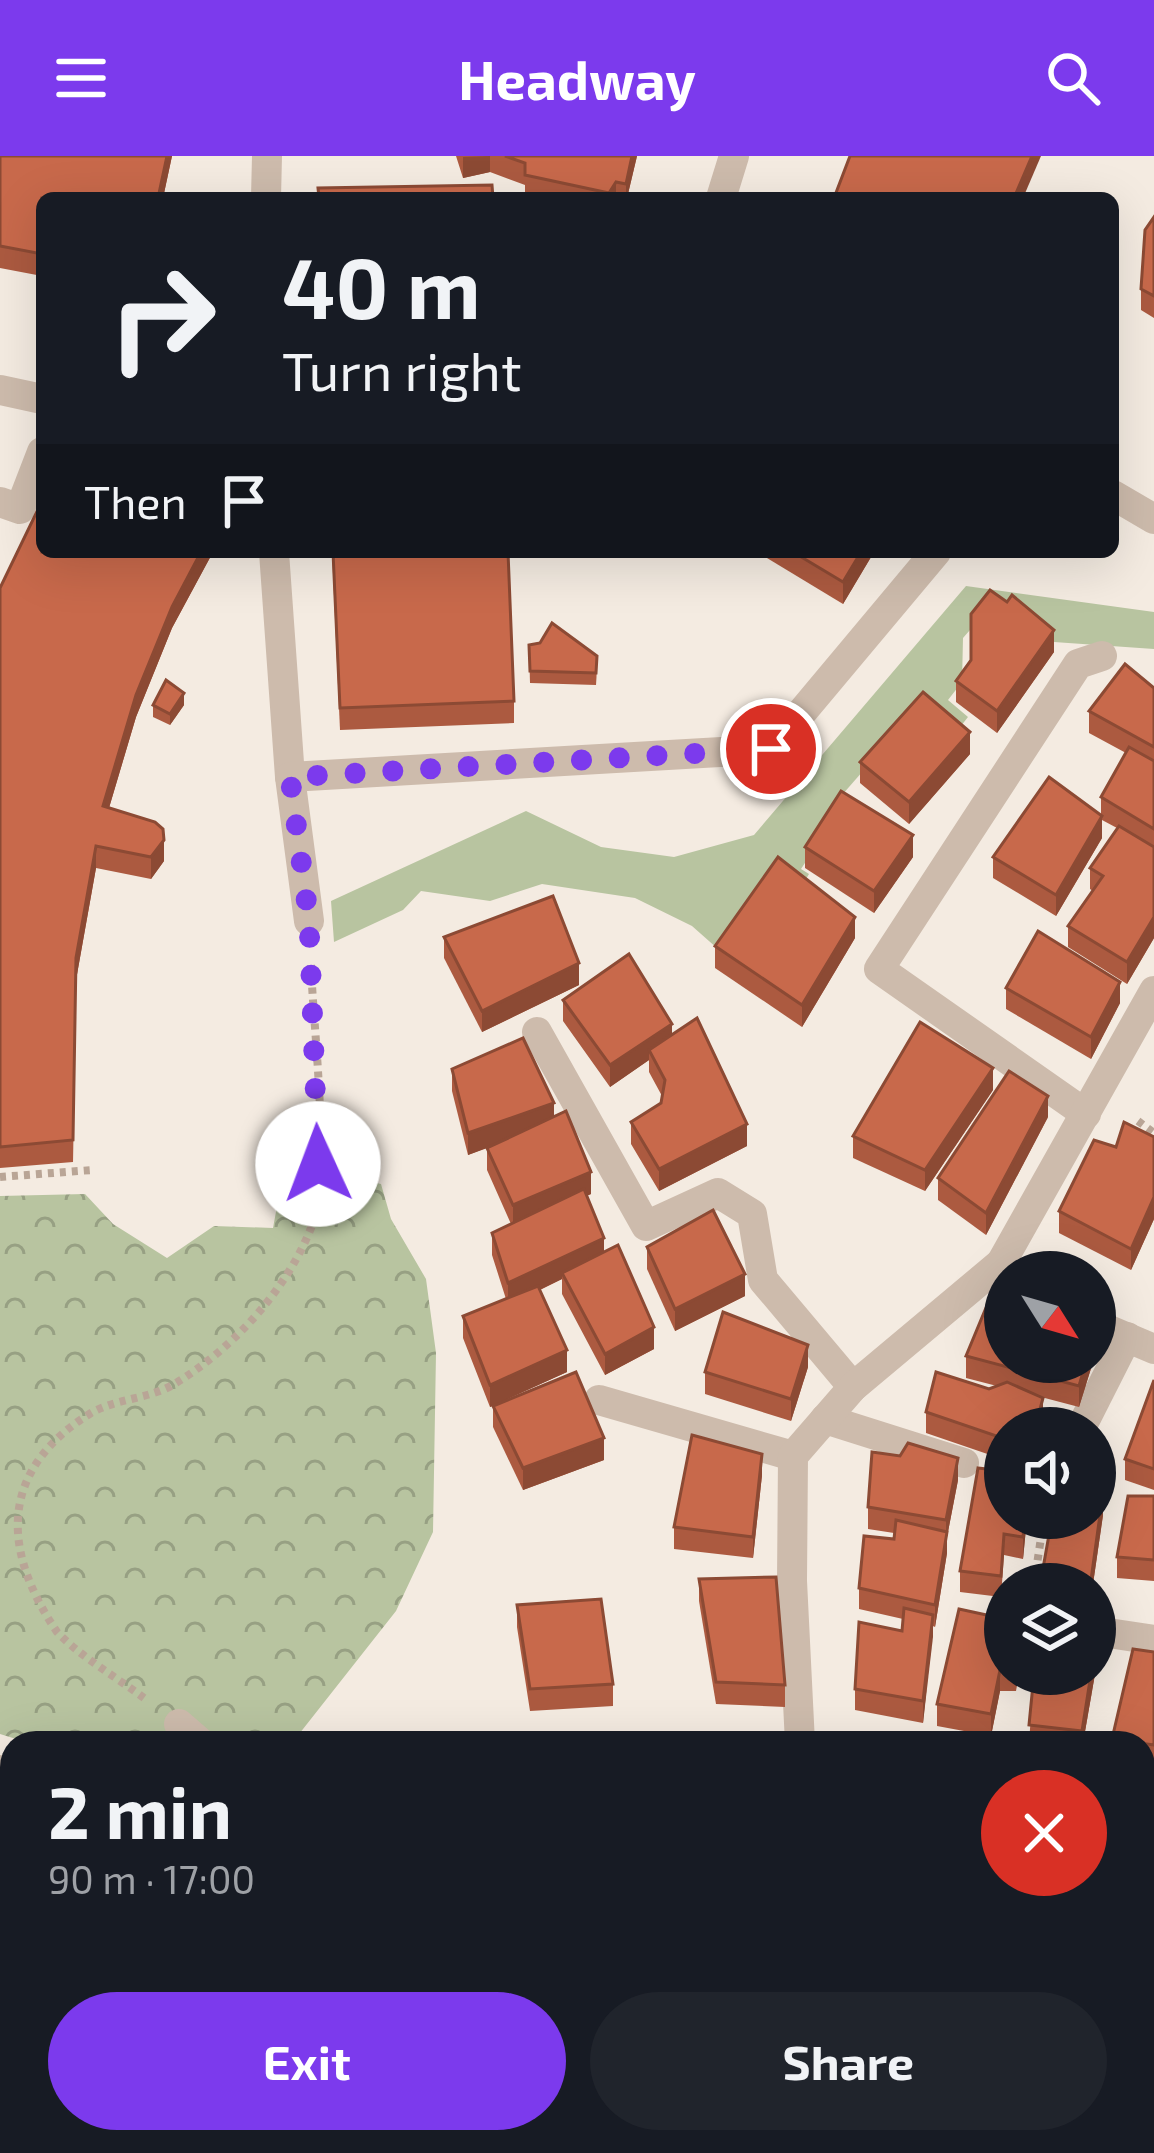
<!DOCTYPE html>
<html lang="en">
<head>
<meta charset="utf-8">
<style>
  :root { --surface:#171b24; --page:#20242c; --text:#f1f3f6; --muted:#9ea1a6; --accent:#7c3aed }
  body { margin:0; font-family:"Exo 2",sans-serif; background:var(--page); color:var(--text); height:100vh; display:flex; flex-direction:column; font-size:45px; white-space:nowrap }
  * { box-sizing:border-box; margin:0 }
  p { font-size:39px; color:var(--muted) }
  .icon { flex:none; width:66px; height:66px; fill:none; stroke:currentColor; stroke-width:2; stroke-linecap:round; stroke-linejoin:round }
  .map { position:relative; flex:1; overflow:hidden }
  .panel { position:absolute; left:0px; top:1575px; width:1155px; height:423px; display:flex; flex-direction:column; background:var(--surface); border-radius:36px 36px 0 0; box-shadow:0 12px 48px #0002 }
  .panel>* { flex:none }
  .hud { position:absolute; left:36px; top:36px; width:1083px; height:366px; border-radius:18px; box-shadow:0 12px 48px #0002; background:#171b24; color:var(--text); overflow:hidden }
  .needle { width:78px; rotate:127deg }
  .controls { position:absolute; left:984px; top:1095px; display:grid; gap:24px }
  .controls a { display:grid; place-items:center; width:132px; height:132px; border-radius:50%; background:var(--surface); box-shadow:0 12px 48px #0002; font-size:60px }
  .pin { position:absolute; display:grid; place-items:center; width:102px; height:102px; color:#fff; margin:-51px; border:6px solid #fff; border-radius:50%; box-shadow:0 3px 12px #0007 }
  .me { position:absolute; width:132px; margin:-66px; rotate:358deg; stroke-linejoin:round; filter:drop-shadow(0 0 9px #0008) }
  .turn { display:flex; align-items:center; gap:42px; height:252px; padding:0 48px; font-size:54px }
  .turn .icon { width:156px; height:156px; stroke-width:2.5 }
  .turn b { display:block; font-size:84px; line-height:102px }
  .then { display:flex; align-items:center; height:114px; padding:0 48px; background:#0003; gap:24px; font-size:45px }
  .round { display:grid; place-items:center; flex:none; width:126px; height:126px; border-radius:63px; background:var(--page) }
  .summary { display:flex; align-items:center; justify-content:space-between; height:204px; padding:0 48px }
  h1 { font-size:72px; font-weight:700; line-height:90px }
  .cta { display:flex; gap:24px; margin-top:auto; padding:24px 48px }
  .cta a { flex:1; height:138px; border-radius:72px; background:var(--accent); color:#fff; font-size:48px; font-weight:700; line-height:138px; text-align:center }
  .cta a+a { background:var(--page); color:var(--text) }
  header { display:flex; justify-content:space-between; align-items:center; height:156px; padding:0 48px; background:var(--accent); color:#fff; font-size:54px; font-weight:700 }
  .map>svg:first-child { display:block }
  .grass { fill:#b8c4a0 }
  .forest { fill:url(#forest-crowns) }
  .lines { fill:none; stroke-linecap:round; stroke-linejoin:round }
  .path { stroke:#b9a596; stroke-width:8; stroke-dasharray:6 6; stroke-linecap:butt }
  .minor { stroke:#cdbbac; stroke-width:30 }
  .wall { fill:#ac5a40 }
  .shaded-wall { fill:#8c4a34 }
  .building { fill:#c8694b; stroke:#8c4a34; stroke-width:3 }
  .route { stroke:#7c3aed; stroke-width:21; stroke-dasharray:0 37.8 }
</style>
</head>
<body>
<header><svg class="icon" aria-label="menu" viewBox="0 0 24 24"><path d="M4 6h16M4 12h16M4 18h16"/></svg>Headway<svg class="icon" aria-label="search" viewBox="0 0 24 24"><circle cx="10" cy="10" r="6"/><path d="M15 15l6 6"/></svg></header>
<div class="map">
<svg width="1154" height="1997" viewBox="0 0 1154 1997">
  <defs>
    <pattern id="forest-crowns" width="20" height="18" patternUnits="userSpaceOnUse" patternTransform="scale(3)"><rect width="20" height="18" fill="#b8c4a0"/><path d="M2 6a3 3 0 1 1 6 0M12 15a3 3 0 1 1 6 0" fill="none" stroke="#97a083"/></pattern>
  </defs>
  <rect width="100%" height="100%" fill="#f4ebe1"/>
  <!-- grass -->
  <polygon class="grass" points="966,430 1154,456 1154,493 1054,486 1019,456 990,451 963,482 962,526 948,544 968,561 953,580 919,551 835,647 841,652 801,713 809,718 806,723 718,793 692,770 635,742 542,728 490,745 421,735 403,754 334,786 331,745 526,655 601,691 674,701 754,679"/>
  <!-- forest -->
  <polygon class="forest" points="285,1007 381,1028 391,1063 426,1123 436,1197 433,1376 396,1455 292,1587 29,1587 0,1578 0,1040 85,1038 113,1068 167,1102 214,1070 273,1072"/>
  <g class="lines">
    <!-- path -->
    <g class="path">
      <polyline points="1138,965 1154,977"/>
      <polyline points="0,1021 92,1014"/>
      <polyline points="1034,1428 1044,1362"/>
      <path d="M144 1542C116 1521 81 1501 57 1476 0 1392 0 1313 91 1257 117 1242 151 1243 176 1227 233 1192 286 1135 311 1072 332 1020 313 871 311 809"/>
    </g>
    <!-- minor -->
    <g class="minor">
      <polyline points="266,42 267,0"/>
      <polyline points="721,42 734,0"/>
      <polyline points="0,234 42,243"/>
      <polyline points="1113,339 1154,363"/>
      <polyline points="0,346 20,353 42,296"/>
      <polyline points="274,396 290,621 309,765"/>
      <polyline points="290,621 771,593 936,396"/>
      <polyline points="537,876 646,1070 718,1037 752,1058 763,1124 853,1231"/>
      <polyline points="1086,958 879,813 1078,508 1102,500"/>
      <polyline points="1014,1116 1001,1107 1154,835"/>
      <polyline points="1095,1168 1154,1193"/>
      <polyline points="599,1244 793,1300"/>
      <polyline points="825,1263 964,1307"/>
      <polyline points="1081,1272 1127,1181"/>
      <polyline points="1115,1478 1154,1484"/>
      <polyline points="179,1568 201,1587"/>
      <polyline points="800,1587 792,1425 793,1300 853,1231 1001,1107"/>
      <polyline points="0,1614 12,1617"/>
      <polyline points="1143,1665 1154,1667"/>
      <polyline points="844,1986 847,1997"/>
      <polyline points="652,1997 666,1986"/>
    </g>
  </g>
  <!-- wall -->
  <g class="wall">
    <polygon points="0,0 172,0 163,42 42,42 42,120 0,112"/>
    <polygon points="456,0 637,0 627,42 533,42 525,40 525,29 490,16 463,22"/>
    <polygon points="1154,61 1154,162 1141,154 1141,133"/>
    <polygon points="42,396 213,396 172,472 136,561 109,652 164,705 151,723 96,712 76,824 73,1006 0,1012 0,432"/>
    <polygon points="332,396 514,545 514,567 340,574"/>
    <polygon points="757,396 874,396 843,448"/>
    <polygon points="1007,446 1054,496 997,577 956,546 956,525 971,504"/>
    <polygon points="529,489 597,512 596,529 530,527"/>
    <polygon points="1154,532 1154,782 1127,828 1068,791 1068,770 1093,735 1090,733 1090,712 1117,672 1102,664 1102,682 1056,760 993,722 993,701 1101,659 1101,641 1126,597 1089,577 1089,555"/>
    <polygon points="153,549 184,549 170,569 153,561"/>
    <polygon points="970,598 909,668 860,627 860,606"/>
    <polygon points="805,691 913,701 874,757 805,712"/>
    <polygon points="444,781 579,829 482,876 444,802"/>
    <polygon points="855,782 802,871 715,812 715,790"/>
    <polygon points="1006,832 1120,847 1091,903 1006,853"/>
    <polygon points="563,844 672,879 747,990 659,1035 631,988 631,966 661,947 662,940 649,916 649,904 610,931 563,865"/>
    <polygon points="452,913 554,960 591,1038 586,1040 604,1096 654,1193 605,1219 562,1138 562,1123 540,1134 567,1216 490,1251 463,1182 463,1160 506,1143 492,1099 492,1077 511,1068 487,1014 487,992 491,990 468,999 452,935"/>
    <polygon points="993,934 925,1035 853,1002 853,980"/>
    <polygon points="1048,961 986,1079 938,1044 938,1022"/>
    <polygon points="1154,981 1154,1063 1131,1114 1059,1077 1059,1055 1116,991"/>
    <polygon points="647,1091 745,1140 675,1175 647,1113"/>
    <polygon points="966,1200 1005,1206 1093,1206 1079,1251 1041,1241 1043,1264 1005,1272 1005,1304 926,1277 926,1256 997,1230 966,1222"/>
    <polygon points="808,1211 791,1265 705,1238 705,1216"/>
    <polygon points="1154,1224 1154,1334 1125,1324 1125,1303"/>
    <polygon points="493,1250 604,1304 523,1334 493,1271"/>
    <polygon points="762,1319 753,1402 674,1393 674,1371"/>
    <polygon points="958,1324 947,1381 947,1397 935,1471 933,1470 923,1567 855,1554 855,1533 902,1475 903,1463 859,1453 859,1432 894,1383 894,1377 868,1373 868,1351"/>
    <polygon points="1154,1340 1154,1425 1117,1422 1117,1401"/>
    <polygon points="1103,1359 1093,1428 1042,1428 1042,1418"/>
    <polygon points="1005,1362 1027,1362 1023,1403 1004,1399 1001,1441 960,1436 960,1415"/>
    <polygon points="699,1423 785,1529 785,1551 716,1548 699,1445"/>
    <polygon points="517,1449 613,1528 613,1550 530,1555 517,1471"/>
    <polygon points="1005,1463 1005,1518 1019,1518 1016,1535 1000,1535 991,1580 937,1570 937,1548"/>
    <polygon points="1154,1496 1154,1611 1143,1609 1143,1587 1112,1587 1112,1583"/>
    <polygon points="1034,1518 1095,1518 1083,1587 1029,1587"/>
    <polygon points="0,1880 12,1884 12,1971 9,1984 0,1985"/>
    <polygon points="23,1986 98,1986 91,1997 32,1997 23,1990"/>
    <polygon points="337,1986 365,1986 363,1992 337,1989"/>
    <polygon points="1083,1986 1143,1986 1154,1997 1083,1997"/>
  </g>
  <!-- shaded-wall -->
  <g class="shaded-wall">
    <polygon points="167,0 172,0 163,42 158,42"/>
    <polygon points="490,0 490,16 463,22 463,1"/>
    <polygon points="632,0 637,0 627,42 626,42 626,28"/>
    <polygon points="1032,0 1041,0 1023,42 1014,42"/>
    <polygon points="616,26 616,42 609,42 609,37"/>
    <polygon points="201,396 213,396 172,472 136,561 103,672 103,650 136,539 172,451"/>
    <polygon points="861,396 874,396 843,448 843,426"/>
    <polygon points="1054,474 1054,496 997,577 997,555"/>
    <polygon points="184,537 184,549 170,569 170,558"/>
    <polygon points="970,576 970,598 909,668 909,646"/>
    <polygon points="1102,660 1102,682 1056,760 1056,739"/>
    <polygon points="913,679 913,701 874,757 874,735"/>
    <polygon points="164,684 164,705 151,723 151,701"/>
    <polygon points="96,690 96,712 76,824 73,1006 76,802"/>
    <polygon points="855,761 855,782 802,871 802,849"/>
    <polygon points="1154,761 1154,782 1127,828 1127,806"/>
    <polygon points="579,807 579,829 482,876 482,855"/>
    <polygon points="1120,826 1120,847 1091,903 1091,881"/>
    <polygon points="672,868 672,889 649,894 649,904 610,931 610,909"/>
    <polygon points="993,912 993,934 925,1035 925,1014"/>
    <polygon points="1048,940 1048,961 986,1079 986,1057"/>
    <polygon points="554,947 554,968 468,999 468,977"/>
    <polygon points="747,968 747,990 659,1035 659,1013"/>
    <polygon points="591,1016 591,1038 513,1071 513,1049"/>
    <polygon points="1154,1041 1154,1063 1131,1114 1131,1093"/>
    <polygon points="604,1082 604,1103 562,1117 562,1123 508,1149 508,1127"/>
    <polygon points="745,1118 745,1140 675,1175 675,1153"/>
    <polygon points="654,1171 654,1193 605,1219 605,1198"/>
    <polygon points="808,1189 808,1211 791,1265 791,1243"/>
    <polygon points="567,1194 567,1216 490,1251 490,1229"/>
    <polygon points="1086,1206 1093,1206 1079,1251 1079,1230"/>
    <polygon points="1043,1242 1043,1264 1041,1272 1035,1272"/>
    <polygon points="604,1282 604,1304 523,1334 523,1312"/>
    <polygon points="762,1298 762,1319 753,1402 753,1381"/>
    <polygon points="958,1302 958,1324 947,1381 947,1397 935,1471 935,1449 946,1380 946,1364"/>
    <polygon points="1103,1337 1103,1359 1093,1428 1091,1428"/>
    <polygon points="1025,1362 1027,1362 1023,1403 1023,1381"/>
    <polygon points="933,1459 933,1481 923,1567 923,1545"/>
    <polygon points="1000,1514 1000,1535 991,1580 991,1558"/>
    <polygon points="1091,1518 1095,1518 1083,1587 1082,1587 1082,1575"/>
    <polygon points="12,1769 12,1791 0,1825 0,1804"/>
    <polygon points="12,1950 12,1971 9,1984 9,1963"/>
    <polygon points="84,1986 98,1986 91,1997 77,1997"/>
    <polygon points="525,1986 577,1986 577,1991 552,1997 525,1997"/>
  </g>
  <!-- building -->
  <g class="building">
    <polygon points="0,0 167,0 158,42 42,42 42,98 0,90"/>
    <polygon points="505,0 632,0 626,28 616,26 609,37 525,19 525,7"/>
    <polygon points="850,0 1032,0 1014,42 834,42"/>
    <polygon points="492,29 493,42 319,42 318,32"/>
    <polygon points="1154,61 1154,140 1141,133 1145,74"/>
    <polygon points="42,345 42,396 201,396 172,451 136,539 103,650 155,666 163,673 164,684 151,701 96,690 76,802 73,984 0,991 0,432"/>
    <polygon points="333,396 508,396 514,545 340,552"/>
    <polygon points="793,396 861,396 843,426"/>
    <polygon points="990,434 1007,446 1012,439 1054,474 997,555 956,525 971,504 971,458"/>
    <polygon points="552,467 597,500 596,517 530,515 529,489 540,487"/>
    <polygon points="1125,508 1154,532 1154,591 1089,555"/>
    <polygon points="166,524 184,537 170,558 153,549"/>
    <polygon points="923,536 970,576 909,646 860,606"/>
    <polygon points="1129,591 1154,605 1154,673 1101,641"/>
    <polygon points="1049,621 1102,660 1056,739 993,701"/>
    <polygon points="841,635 913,679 874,735 805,691"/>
    <polygon points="1119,670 1154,691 1154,761 1127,806 1068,770 1103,720 1090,712"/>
    <polygon points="778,701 855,761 802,849 715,790"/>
    <polygon points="553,740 579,807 482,855 444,781"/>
    <polygon points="1038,775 1120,826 1091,881 1006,832"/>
    <polygon points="629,798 672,868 610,909 563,844"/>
    <polygon points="697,862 747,968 659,1013 631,966 661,947 665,924 649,894"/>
    <polygon points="920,866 993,912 925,1014 853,980"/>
    <polygon points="523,882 554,947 468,977 452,913"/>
    <polygon points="1009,915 1048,940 986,1057 938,1022"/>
    <polygon points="566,955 591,1016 513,1049 487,992"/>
    <polygon points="1124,966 1154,981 1154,1041 1131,1093 1059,1055 1094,984 1116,991"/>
    <polygon points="584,1033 604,1082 508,1127 492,1077"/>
    <polygon points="713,1054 745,1118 675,1153 647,1091"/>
    <polygon points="618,1089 654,1171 605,1198 562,1117"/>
    <polygon points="538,1130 567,1194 490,1229 463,1160"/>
    <polygon points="1005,1140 1005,1206 1086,1206 1079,1230 966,1200 990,1142"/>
    <polygon points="723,1156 808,1189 791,1243 705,1216"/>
    <polygon points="576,1216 604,1282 523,1312 493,1250"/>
    <polygon points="936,1216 989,1233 1007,1226 1043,1242 1035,1272 1005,1272 1005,1283 926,1256"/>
    <polygon points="1154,1224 1154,1313 1125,1303"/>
    <polygon points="692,1279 762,1298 753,1381 674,1371"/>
    <polygon points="908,1287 958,1302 946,1364 868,1351 872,1296 900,1300"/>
    <polygon points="978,1312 1005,1315 1005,1362 1025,1362 1023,1381 1004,1378 1001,1420 960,1415"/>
    <polygon points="1095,1336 1103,1337 1091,1424 1042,1418 1052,1362 1095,1362"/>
    <polygon points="1128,1340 1154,1340 1154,1404 1117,1401"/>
    <polygon points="896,1364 947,1376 935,1449 859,1432 864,1380 894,1383"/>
    <polygon points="776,1421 785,1529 716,1526 699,1423"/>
    <polygon points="601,1443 613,1528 530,1533 517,1449"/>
    <polygon points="904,1452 933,1459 923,1545 855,1533 859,1466 902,1475"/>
    <polygon points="959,1453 1005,1463 1005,1514 1000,1514 991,1558 937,1548"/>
    <polygon points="1133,1493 1154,1496 1154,1589 1112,1583"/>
    <polygon points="1034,1518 1091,1518 1082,1575 1029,1569"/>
    <polygon points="0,1678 12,1682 12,1769 0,1804"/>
    <polygon points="0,1880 12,1884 12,1950 9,1963 0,1964"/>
    <polygon points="1143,1928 1154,1929 1154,1997 1099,1997 1100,1987 1093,1986 1143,1986"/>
    <polygon points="47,1986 84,1986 77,1997 63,1997"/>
    <polygon points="100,1986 158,1986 173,1994 171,1997 93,1997"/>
    <polygon points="232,1986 254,1986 257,1997 183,1997"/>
    <polygon points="264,1986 329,1986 332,1997 268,1997"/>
    <polygon points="722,1986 812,1986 810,1997 721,1997"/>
  </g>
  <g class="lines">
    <!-- route -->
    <polyline class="route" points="318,1008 309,765 290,621 771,593"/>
  </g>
</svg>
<div class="controls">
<a><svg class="needle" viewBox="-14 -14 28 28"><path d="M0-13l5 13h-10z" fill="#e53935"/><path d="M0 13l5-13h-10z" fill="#9ea1a6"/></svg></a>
<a><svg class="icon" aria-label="sound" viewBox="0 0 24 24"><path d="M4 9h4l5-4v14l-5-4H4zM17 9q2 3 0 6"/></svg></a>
<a><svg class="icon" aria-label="layers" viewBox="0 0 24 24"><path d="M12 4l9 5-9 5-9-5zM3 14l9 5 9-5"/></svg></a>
</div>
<div class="pin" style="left:771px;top:593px;background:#d93025"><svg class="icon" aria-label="arrive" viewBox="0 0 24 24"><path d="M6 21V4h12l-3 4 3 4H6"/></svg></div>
<svg class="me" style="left:318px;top:1008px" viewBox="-20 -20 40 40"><circle r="19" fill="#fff"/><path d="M0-13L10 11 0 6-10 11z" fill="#7c3aed"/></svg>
<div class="hud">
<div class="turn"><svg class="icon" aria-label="right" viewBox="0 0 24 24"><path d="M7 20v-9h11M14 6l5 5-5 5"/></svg><div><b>40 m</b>Turn right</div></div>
<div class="then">Then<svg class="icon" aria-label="arrive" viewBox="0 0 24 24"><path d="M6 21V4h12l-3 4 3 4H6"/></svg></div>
</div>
<section class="panel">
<div class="summary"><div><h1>2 min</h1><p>90 m · 17:00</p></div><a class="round" style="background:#d93025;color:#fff"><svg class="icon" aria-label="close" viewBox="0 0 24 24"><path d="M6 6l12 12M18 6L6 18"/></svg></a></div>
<div class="cta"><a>Exit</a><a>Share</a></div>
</section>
</div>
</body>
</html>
